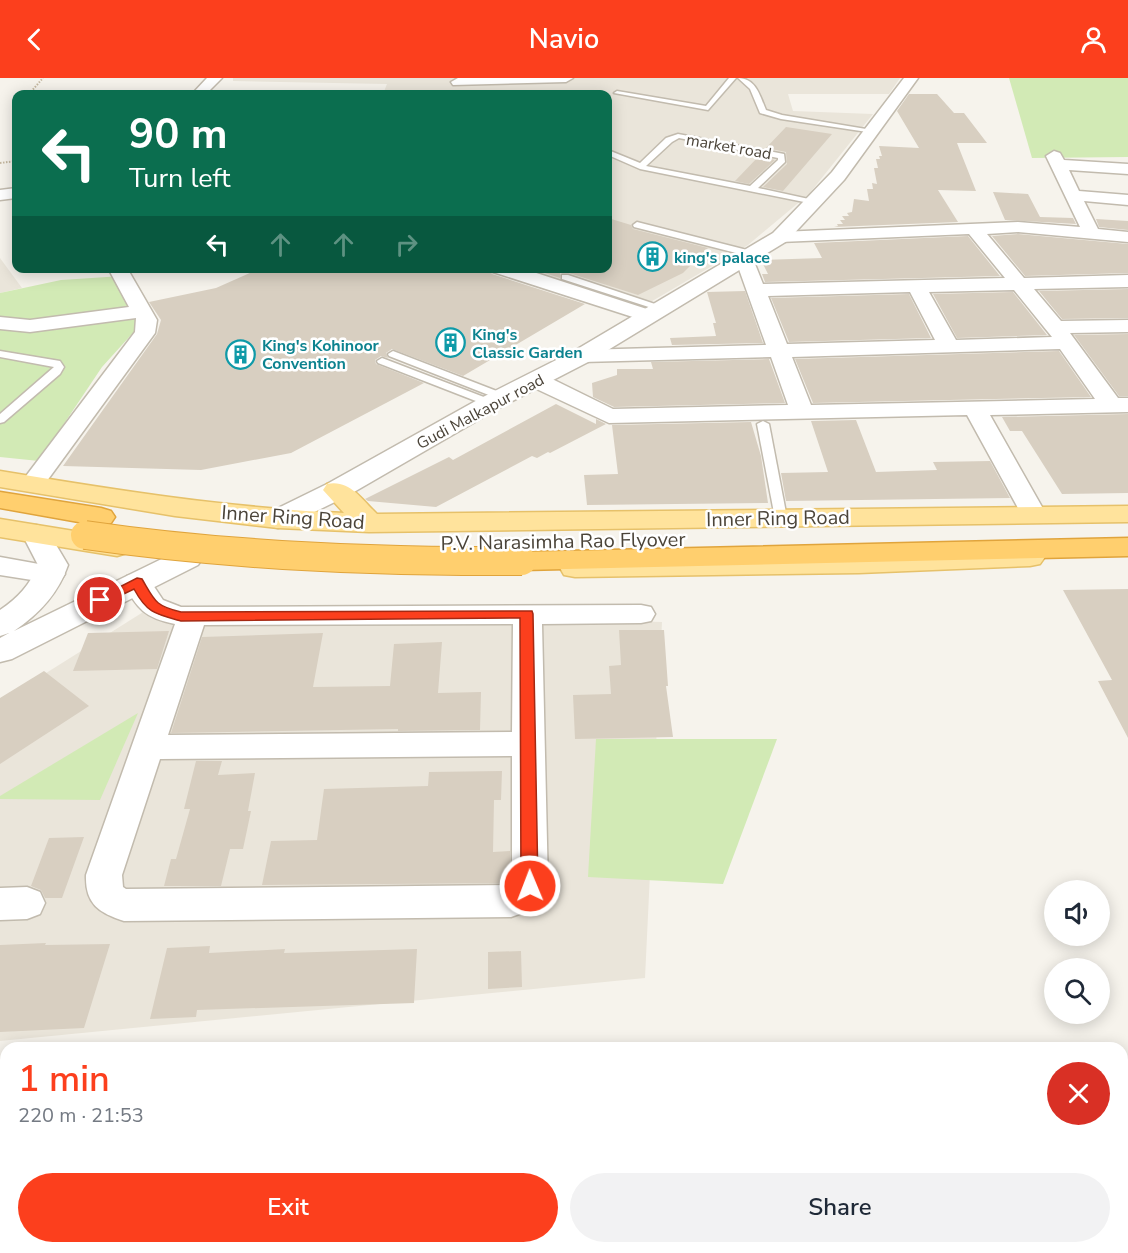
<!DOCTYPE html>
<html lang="en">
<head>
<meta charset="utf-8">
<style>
  :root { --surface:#fff; --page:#f2f2f3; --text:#1f2937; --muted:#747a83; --accent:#fc3f1d }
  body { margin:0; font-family:"Nunito Sans",sans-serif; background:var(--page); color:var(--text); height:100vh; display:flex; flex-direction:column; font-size:22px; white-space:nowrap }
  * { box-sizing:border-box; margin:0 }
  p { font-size:20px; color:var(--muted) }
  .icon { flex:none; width:33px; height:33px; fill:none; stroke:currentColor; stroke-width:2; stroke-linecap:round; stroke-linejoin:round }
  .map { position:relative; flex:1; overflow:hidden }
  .sheet { position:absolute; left:0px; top:964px; width:1128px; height:212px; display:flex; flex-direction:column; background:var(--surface); border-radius:18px 18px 0 0; box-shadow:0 3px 15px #0003 }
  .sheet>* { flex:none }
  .banner { position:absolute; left:12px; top:12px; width:600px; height:183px; border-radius:12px; box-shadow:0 3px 15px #0003; background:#0b6e4f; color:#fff; overflow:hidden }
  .fabs { position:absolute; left:1044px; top:802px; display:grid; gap:12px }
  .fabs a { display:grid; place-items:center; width:66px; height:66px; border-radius:50%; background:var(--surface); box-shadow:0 3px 15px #0003; font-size:30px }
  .pin { position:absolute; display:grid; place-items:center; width:51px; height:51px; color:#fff; margin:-26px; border:3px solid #fff; border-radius:50%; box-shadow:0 2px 6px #0007 }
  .me { position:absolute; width:66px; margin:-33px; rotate:359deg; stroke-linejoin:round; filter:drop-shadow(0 0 4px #0008) }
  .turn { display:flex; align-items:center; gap:21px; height:126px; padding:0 18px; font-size:27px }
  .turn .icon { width:78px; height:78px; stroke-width:2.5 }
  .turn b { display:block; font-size:42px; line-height:51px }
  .lanes { display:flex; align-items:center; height:57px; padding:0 18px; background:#0003; justify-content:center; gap:30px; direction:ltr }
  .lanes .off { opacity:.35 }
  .round { display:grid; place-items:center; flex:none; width:63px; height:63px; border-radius:32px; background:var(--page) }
  .summary { display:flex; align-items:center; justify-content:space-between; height:102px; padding:0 18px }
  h1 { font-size:36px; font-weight:600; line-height:45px; color:var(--accent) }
  .button { display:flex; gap:12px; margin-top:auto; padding:12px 18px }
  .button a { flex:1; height:69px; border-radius:36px; background:var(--accent); color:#fff; font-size:24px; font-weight:600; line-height:69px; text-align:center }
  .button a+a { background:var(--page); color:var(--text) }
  header { display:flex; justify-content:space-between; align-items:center; height:78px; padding:0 18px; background:var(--accent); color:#fff; font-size:27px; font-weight:600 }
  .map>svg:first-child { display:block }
  .residential { fill:#eae5da }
  .green { fill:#d2eab5 }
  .building { fill:#d8cfc1 }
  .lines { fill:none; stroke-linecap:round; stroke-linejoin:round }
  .service-casing { stroke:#c2bbae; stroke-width:3 }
  .minor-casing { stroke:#c2bbae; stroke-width:3 }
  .tertiary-casing { stroke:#c2bbae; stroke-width:3 }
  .primary-casing { stroke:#e6c16a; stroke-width:3 }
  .motorway-casing { stroke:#e0a43c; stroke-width:3 }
  .path { stroke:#c4b79f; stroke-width:2; stroke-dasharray:1.5 1.5; stroke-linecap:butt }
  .service { fill:#fff; fill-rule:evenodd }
  .minor { fill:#fff; fill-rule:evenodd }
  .tertiary { fill:#fff; fill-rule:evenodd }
  .primary { fill:#ffe39c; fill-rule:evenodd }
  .motorway { fill:#ffcf6e; fill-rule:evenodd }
  .motorway-bridge-casing { stroke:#e0a43c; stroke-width:30; stroke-linecap:butt }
  .motorway-bridge { stroke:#ffcf6e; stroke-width:28 }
  .route { fill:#fc3f1d; stroke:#a42913; stroke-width:1.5 }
  .labels { text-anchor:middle; stroke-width:5; stroke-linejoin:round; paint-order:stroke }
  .far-street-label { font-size:16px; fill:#4b4439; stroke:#fff }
  .far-culture-label { font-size:16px; font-weight:bold; fill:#0d838f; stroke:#fff; text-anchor:start }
  .street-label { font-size:20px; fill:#4b4439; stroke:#fff }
</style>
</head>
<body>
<header><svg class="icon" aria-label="back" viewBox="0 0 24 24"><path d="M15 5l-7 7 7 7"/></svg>Navio<svg class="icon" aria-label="person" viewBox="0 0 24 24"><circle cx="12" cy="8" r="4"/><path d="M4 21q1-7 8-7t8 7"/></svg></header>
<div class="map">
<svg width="1128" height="1175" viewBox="0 0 1128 1175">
  <rect width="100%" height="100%" fill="#f6f3ec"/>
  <!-- residential -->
  <g class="residential">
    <polygon points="233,0 900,0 889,16 788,16 793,33 873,36 809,116 748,167 630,236 492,191 608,190 608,16 383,16 387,6 233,3"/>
    <polygon points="0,180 22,210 0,215"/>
    <polygon points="148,531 662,544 645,900 0,963 0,624"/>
  </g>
  <!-- green -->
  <g class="green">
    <polygon points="1009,0 1128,0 1128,79 1032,80"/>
    <polygon points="122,198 141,246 102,289 39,383 0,379 0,215 61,202"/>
    <polygon points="138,635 100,722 0,721 0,718"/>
    <polygon points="596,661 777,661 723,806 588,799"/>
  </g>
  <!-- building -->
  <g class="building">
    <polygon points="909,16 937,16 954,35 964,35 987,65 957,65 976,113 938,112 958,144 834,149 838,148 837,146 843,146 840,142 845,142 842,138 849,138 847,135 852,134 854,121 869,123 867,111 873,111 872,105 877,106 874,90 878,90 876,81 880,81 879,78 882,78 879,68 919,70 897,33"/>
    <polygon points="786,49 832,56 783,113 763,109 787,86 786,74 766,70"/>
    <polygon points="759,78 775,82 749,106 735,103"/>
    <polygon points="993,114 1028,116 1040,139 1073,140 1076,146 1005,142"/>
    <polygon points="608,140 631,147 633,151 708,170 683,195 638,217 569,195 560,195 560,200 530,190 608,190"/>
    <polygon points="1096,141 1128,143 1128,152 1099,149"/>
    <polygon points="1018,156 1128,166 1128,195 1025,198 992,158"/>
    <polygon points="968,158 1000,198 765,204 762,196 768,196 761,182 822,180 814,165"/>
    <polygon points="261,190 489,190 492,196 585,226 463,298 392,271 386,275 388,280 381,278 375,282 376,286 424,305 291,375 201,392 63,388 157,256 161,242 149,224 216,210"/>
    <polygon points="1128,211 1128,240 1062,241 1039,213"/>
    <polygon points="745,213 763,265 672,267 670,260 716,258 713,245 716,245 707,214"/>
    <polygon points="1013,214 1047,257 957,260 933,216"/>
    <polygon points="909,216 931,260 789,264 771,220"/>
    <polygon points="1128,256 1128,318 1119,318 1074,257"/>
    <polygon points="1059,273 1091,319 813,325 795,281"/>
    <polygon points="769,281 785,325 614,329 593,319 592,305 617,297 617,291 653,291 651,284"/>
    <polygon points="556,326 596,346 596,341 606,346 550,375 548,374 537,380 532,378 436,429 368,423 365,421 449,379 453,382"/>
    <polygon points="1128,336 1128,415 1062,416 1022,353 1010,353 1002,339"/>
    <polygon points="856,342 876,394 937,392 933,384 990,383 1010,420 786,423 781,395 828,394 811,343"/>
    <polygon points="751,344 761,378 768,425 587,427 584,397 618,396 612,347"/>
    <polygon points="1128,511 1128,660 1098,603 1112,602 1063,512"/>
    <polygon points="619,552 664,552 668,608 666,608 673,659 575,661 573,617 611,616 609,588 621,587"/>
    <polygon points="169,553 157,591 73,593 88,555"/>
    <polygon points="323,555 313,609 390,608 394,566 442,564 438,615 481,614 480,652 398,653 398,651 171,655 202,559"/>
    <polygon points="44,593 89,628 0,686 0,620"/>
    <polygon points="196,683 222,683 218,697 255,695 248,733 251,733 243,771 230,771 221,808 164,808 171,781 176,781 190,731 184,731"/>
    <polygon points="502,693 501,722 494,722 493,774 510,773 510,805 262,807 271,763 317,762 324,711 428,708 429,694"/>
    <polygon points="84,759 62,820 45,820 41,812 31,808 49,760"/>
    <polygon points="46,865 45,867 110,866 84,950 0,954 0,867"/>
    <polygon points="210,868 209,875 285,871 284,875 417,871 414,925 197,932 196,939 150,941 167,870"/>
    <polygon points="521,873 522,909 488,911 488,874"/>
  </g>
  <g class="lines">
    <defs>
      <g id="service">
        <polygon points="729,0 736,0 708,32 614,15 617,13 706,28"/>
        <path d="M738 0C756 0 760 18 766 32L782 37 878 53 874 55 781 41 760 35 750 11Z"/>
        <path d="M678 56 784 76 785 84 758 110 818 123 814 126 640 91 608 77V72L640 85 666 60ZM679 60 778 80V82L750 108 646 88 672 64Z"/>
        <polygon points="637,144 755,174 757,176 752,179 634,149 633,147"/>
        <polygon points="562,197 568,197 667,230 658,232 562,201"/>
        <polygon points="0,273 60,283 64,289 60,296 4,344 0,345 0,336 54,289 0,279"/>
        <polygon points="393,273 507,317 509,319 503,322 499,321 389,278 388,276"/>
        <polygon points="382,280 489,321 491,323 489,325 481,325 378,285 377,283"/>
        <polygon points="763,343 769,346 787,440 781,444 775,440 757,346"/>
      </g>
      <g id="minor">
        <polygon points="207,0 222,0 206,16 192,16"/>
        <polygon points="458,0 573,0 566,4 453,7 451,4"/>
        <path d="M1054 73 1060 75 1064 82 1128 86V96L1069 92 1079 113 1128 117V127L1084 123 1098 151 1128 154V164L1018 154 987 156 1024 200 1128 197V209L1034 211 1061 243 1128 242V254L1070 255 1118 320H1128V334L990 337 1046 436 1042 441 1033 444 1024 441 967 337 609 345 528 307 525 302 528 297 536 295 544 297 613 331 788 327 771 279 582 284 574 283 571 278 574 273 582 272 766 267 735 180 737 176H751L763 206 1005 200 969 156 780 164 774 163 771 159 774 155 780 154 1018 144 1080 149 1046 78ZM1014 212 1052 259 956 262 929 214ZM910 214 935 262 787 266 768 218ZM1060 271 1095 321 811 327 792 279Z"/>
        <polygon points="16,110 16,120 0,122 0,112"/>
        <polygon points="108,190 127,190 157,242 155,255 41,411 32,413 23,411 20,406 135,254 136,240 30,254 0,251 0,239 30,242 129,229"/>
        <polygon points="491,190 521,190 656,234 659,238 656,242 642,242 493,194"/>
        <polygon points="0,479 61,490 65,496 61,502 51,505 0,497"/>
        <path d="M137 495 147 498 163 522 181 529 641 527 651 529 655 536 651 543 641 545 542 546 548 808 539 829 511 839 124 843C99 835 85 826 86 797L175 546C145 540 137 531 123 504L127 498ZM513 546 512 654 168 657 204 547ZM512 678V807L126 811 123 809 122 797 160 681Z"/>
        <polygon points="27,809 40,814 45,825 40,836 27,841 0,842 0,810"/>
      </g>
      <g id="tertiary">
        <polygon points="904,0 918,0 844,102 787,163 590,283 499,330 347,418 288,447 278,450 268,447 264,441 268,435 327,406 481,320 574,273 773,155 832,94"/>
        <path d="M36 447 46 450 68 487C58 516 39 536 14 553L178 473 188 471 198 473 203 480 198 487 12 581 0 584V560L9 555 0 558V532C18 520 30 507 38 487L22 456 26 450Z"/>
      </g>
      <g id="primary">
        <path d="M0 393C115 412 227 430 344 435L323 412 327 406C350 401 362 422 377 436L1128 428V444L369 454 278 450 175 438 0 409Z"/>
        <polygon points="0,441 117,460 127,463 132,469 127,475 117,478 0,459"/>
        <polygon points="1030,470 1040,472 1045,479 1040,486 1030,488 859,495 575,499 564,497 560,490 564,483 575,481 859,477"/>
      </g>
      <g id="motorway">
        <polygon points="0,414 101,430 111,433 115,439 111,445 101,448 0,430"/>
        <polygon points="1128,460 1128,478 522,492 511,490 507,483 511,476 522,474"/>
      </g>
    </defs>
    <!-- service casing -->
    <use href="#service" class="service-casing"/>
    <!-- minor casing -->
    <use href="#minor" class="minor-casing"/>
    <!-- tertiary casing -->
    <use href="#tertiary" class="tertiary-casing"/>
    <!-- primary casing -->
    <use href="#primary" class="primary-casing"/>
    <!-- motorway casing -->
    <use href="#motorway" class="motorway-casing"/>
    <!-- path -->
    <g class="path">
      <polyline points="29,16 43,0"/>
      <polyline points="0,85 16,83"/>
    </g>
    <!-- service -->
    <use href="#service" class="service"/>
    <!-- minor -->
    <use href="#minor" class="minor"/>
    <!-- tertiary -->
    <use href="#tertiary" class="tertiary"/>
    <!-- primary -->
    <use href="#primary" class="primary"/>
    <!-- motorway -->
    <use href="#motorway" class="motorway"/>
    <defs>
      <path id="motorway-bridge" d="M85 457C230 478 375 484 522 483"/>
    </defs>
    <!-- motorway-bridge casing -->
    <use href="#motorway-bridge" class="motorway-bridge-casing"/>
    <!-- motorway-bridge -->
    <use href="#motorway-bridge" class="motorway-bridge"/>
  </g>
  <!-- route -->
  <path class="route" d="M137 500 142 501C155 523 155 528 181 534L532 533 533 536 538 808 535 813 530 815 524 813 521 808 520 540 181 543C155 536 147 535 134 511L105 525 100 526 94 522Z"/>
  <!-- icons -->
  <defs>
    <symbol id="building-ring" viewBox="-11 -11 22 22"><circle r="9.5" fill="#fff" stroke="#0f9aa8" stroke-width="1.5"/><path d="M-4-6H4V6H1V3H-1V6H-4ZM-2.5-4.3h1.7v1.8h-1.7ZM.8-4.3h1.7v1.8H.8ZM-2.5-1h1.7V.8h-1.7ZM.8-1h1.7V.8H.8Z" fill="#0f9aa8"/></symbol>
  </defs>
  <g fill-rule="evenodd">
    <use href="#building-ring" x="636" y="162" width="33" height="33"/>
    <use href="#building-ring" x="434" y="248" width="33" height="33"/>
    <use href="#building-ring" x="224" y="260" width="33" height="33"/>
  </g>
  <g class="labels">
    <!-- far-street labels -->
    <g class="far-street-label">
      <text transform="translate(729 68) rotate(10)" y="6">market road</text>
      <text transform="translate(480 333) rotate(-28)" y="6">Gudi Malkapur road</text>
    </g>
    <!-- far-culture labels -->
    <g class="far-culture-label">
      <text x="674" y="185">king's palace</text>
      <text x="472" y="262">King's<tspan x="472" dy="18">Classic Garden</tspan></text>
      <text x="262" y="273">King's Kohinoor<tspan x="262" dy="18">Convention</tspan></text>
    </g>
    <!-- street labels -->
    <g class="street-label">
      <text transform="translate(293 439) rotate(4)" y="7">Inner Ring Road</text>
      <text transform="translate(778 440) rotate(-1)" y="7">Inner Ring Road</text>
      <text transform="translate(563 463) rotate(-1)" y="7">P.V. Narasimha Rao Flyover</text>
    </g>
  </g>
</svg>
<div class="fabs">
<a><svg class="icon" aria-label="sound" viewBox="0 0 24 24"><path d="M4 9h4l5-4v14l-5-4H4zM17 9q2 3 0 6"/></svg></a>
<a><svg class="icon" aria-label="search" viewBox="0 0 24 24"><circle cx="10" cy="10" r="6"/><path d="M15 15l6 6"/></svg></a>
</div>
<div class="pin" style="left:100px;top:522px;background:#d93025"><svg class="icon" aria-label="arrive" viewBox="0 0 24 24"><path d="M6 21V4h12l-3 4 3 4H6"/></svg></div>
<svg class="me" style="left:530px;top:808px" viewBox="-20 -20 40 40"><circle r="17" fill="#fc3f1d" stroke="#fff" stroke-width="3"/><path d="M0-11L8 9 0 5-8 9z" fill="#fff"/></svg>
<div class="banner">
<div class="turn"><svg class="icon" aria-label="left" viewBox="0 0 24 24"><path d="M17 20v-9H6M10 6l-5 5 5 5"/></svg><div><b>90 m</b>Turn left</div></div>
<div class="lanes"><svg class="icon" aria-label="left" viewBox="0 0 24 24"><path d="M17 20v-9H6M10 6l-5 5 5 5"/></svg><svg class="icon off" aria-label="ahead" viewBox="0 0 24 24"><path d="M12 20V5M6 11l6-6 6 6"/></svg><svg class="icon off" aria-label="ahead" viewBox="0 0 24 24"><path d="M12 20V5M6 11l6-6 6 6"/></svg><svg class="icon off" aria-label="right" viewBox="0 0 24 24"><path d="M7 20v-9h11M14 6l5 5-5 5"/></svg></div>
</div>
<section class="sheet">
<div class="summary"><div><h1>1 min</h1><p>220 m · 21:53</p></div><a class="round" style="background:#d93025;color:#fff"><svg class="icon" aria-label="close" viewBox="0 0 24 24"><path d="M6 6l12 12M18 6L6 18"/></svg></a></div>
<div class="button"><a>Exit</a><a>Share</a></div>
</section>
</div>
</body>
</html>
